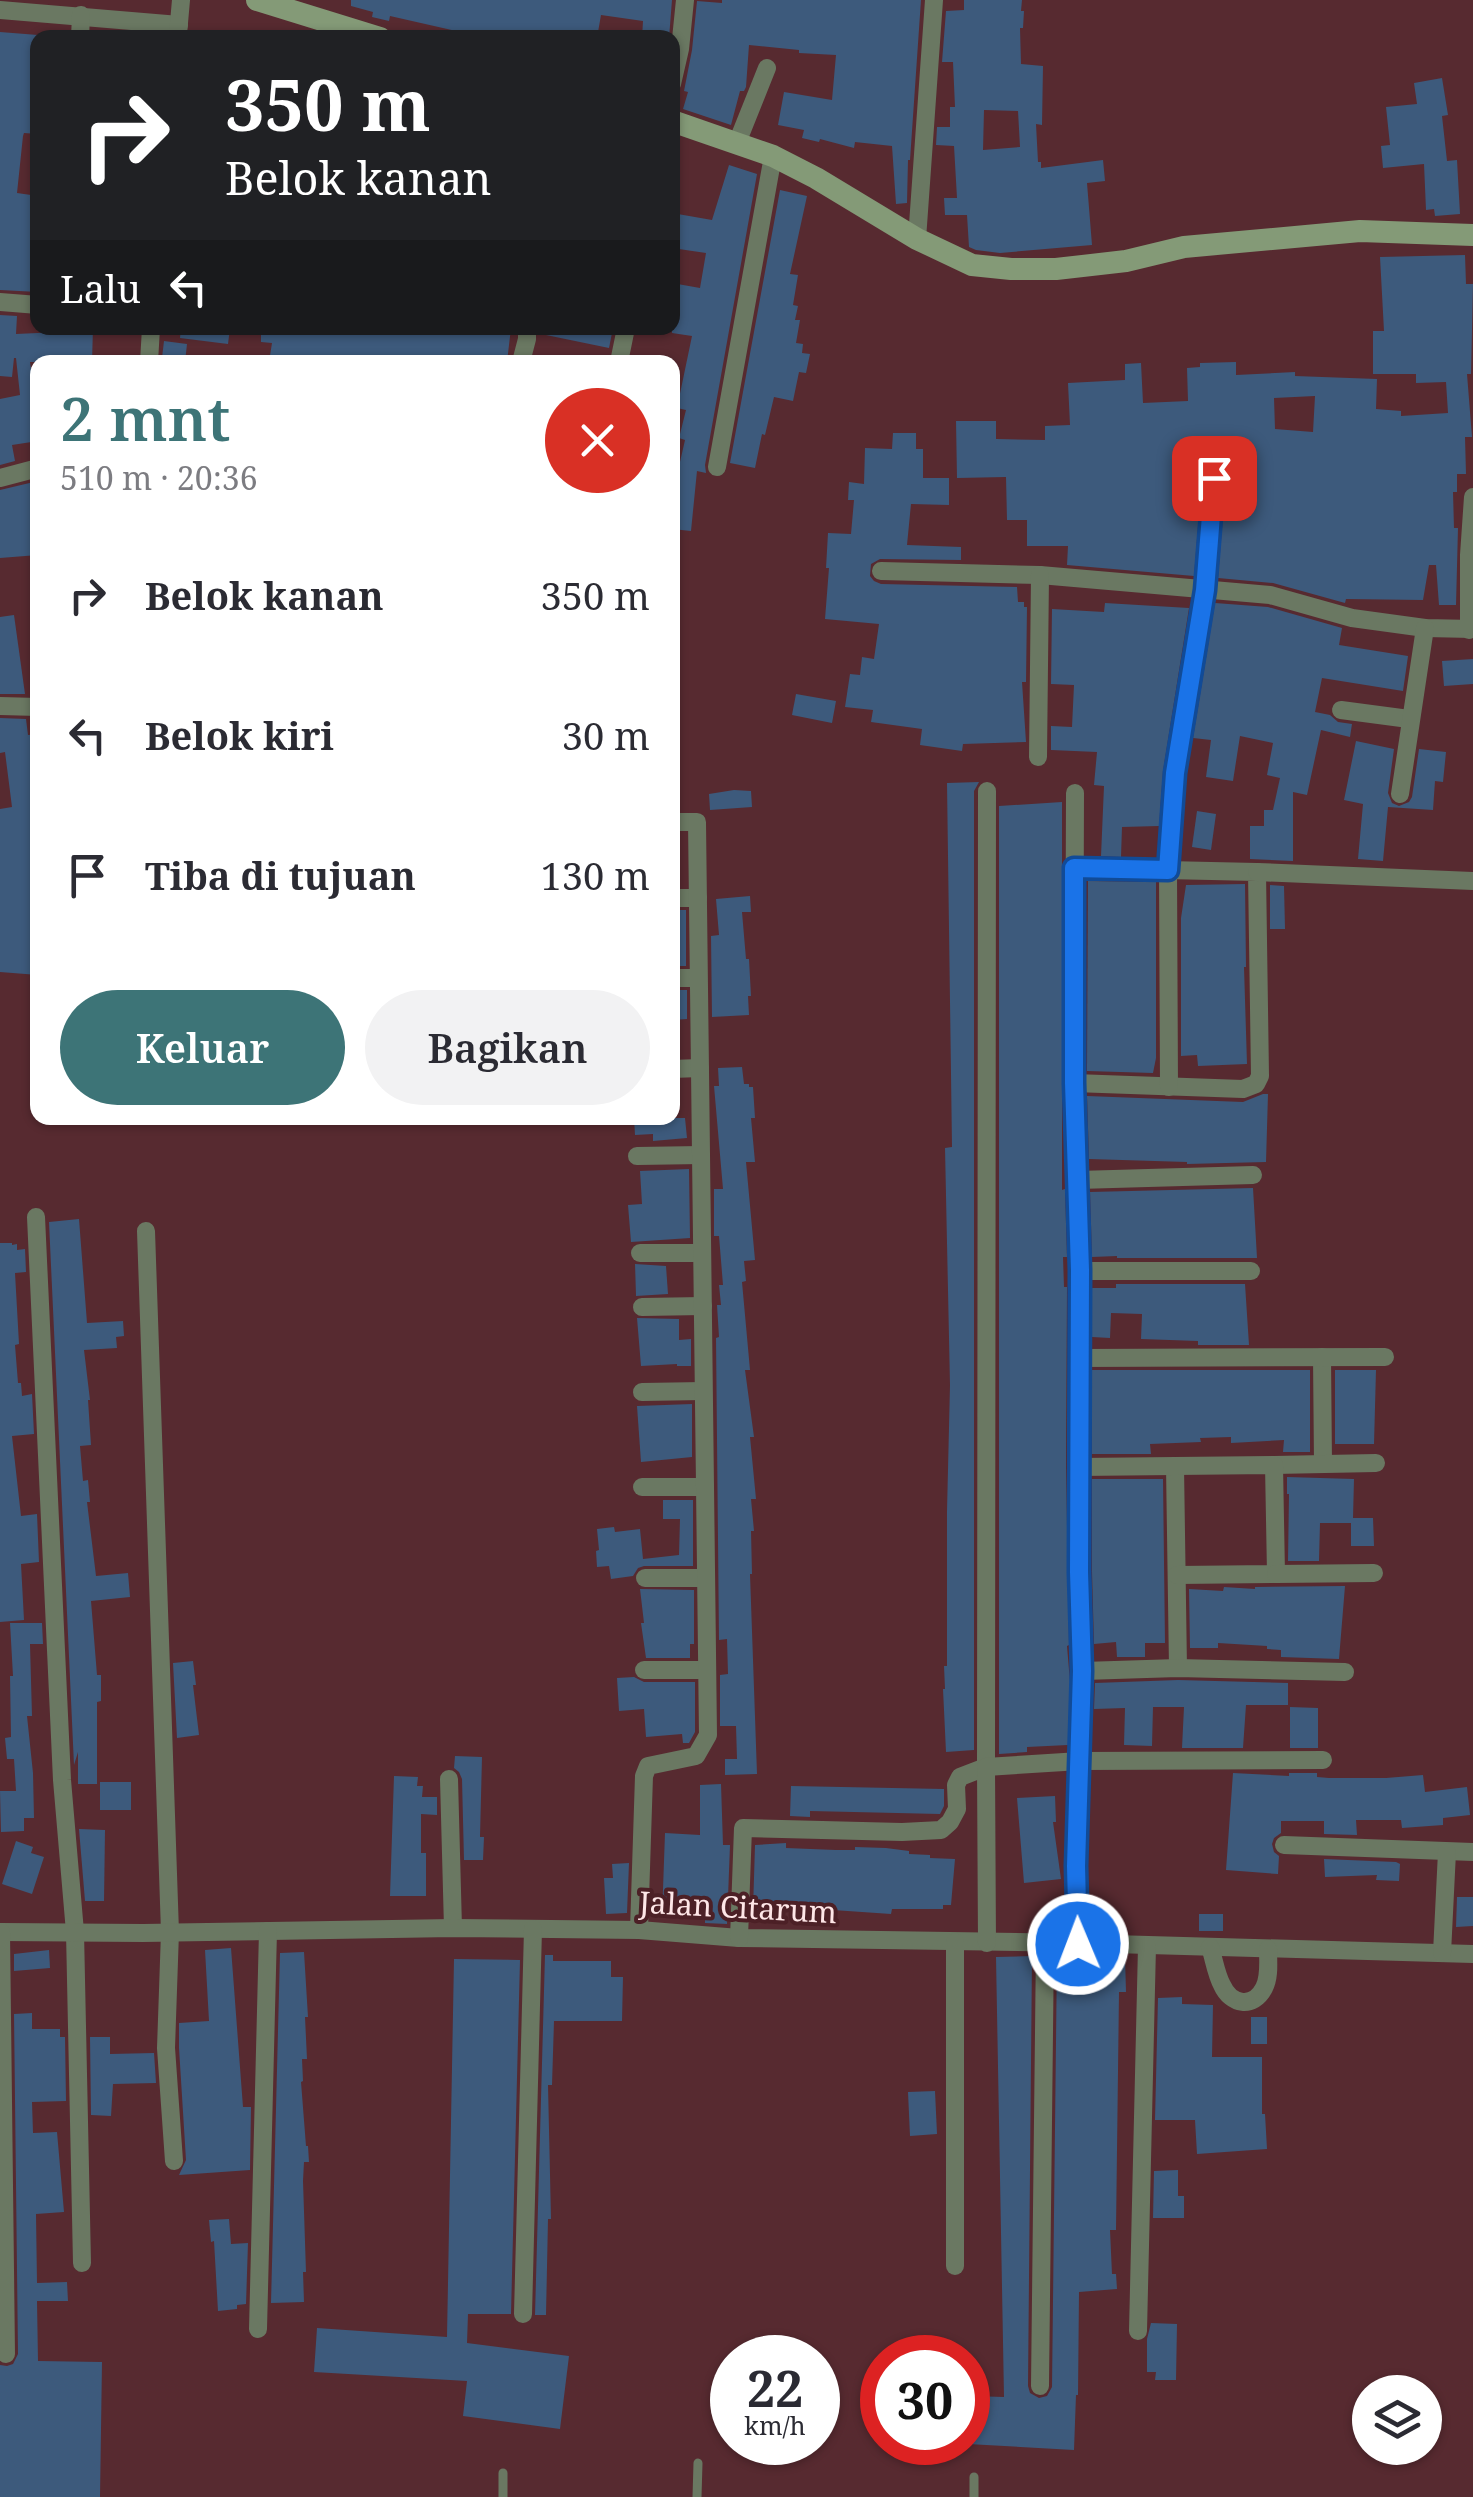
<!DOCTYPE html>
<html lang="id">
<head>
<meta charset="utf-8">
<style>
  :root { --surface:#fff; --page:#f2f2f3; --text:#2b2b33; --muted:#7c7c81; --accent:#3d7477 }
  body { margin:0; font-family:"Noto Serif",serif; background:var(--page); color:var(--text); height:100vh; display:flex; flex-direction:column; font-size:38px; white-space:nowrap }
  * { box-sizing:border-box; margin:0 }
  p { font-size:32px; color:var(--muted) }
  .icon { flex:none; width:55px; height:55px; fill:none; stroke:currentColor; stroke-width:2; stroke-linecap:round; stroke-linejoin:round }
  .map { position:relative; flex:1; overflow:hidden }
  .panel { position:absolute; left:30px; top:355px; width:650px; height:770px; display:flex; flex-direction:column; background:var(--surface); border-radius:20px; box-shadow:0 2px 8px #0004 }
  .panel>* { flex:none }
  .hud { position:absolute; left:30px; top:30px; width:650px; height:305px; border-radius:20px; box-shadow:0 2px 8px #0004; background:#202124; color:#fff; overflow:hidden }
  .tools { position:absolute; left:1352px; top:2375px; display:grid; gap:20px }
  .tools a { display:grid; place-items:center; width:90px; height:90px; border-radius:50%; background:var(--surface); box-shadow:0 2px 8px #0004; font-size:50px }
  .speed { position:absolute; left:710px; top:2335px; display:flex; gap:20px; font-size:50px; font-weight:700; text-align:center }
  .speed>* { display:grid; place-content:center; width:130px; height:130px; border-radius:50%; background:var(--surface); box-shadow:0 2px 8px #0004; line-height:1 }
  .speed small { font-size:25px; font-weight:400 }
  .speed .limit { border:15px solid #d22; background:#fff; color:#111 }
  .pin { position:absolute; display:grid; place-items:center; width:85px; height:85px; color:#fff; margin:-42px; border-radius:20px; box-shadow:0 5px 15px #0006 }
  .me { position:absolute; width:110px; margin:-55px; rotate:359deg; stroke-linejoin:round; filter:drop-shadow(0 0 8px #0008) }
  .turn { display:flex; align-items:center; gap:35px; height:210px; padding:0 30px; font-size:45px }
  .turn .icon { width:130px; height:130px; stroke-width:2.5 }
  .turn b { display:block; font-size:70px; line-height:85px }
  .then { display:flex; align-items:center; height:95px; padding:0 30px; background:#0003; gap:20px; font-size:38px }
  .round { display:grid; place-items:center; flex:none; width:105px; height:105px; border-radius:52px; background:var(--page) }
  .headline { display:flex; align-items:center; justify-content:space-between; height:170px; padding:0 30px }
  h1 { font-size:60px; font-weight:600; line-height:75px; color:var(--accent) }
  .cta { display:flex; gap:20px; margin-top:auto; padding:20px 30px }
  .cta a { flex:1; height:115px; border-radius:60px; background:var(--accent); color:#fff; font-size:40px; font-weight:600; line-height:115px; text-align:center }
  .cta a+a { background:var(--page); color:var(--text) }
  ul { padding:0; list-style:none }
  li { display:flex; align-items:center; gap:30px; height:140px; padding:0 30px }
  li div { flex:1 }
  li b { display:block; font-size:38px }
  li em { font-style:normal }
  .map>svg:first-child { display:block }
  .building { fill:#3d5a7c; fill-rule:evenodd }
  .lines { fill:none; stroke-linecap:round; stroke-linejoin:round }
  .service { stroke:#6a7862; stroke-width:9 }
  .minor { stroke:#6a7862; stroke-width:18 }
  .secondary { stroke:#849a77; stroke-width:22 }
  .route-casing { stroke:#114b97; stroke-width:25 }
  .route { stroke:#1a73e8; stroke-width:18 }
  .labels { text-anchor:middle; stroke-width:8; stroke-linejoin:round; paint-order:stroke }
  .street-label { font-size:30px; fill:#fee6e7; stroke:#4c2026 }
</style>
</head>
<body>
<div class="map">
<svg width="1473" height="2497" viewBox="0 0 1473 2497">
  <rect width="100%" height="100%" fill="#572a30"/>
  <!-- building -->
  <g class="building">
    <polygon points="351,0 672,0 669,38 642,38 643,21 601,15 597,38 455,38 456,31 390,16 389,21 372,17 373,12 351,6"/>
    <polygon points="722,0 921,0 910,160 908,160 907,203 896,204 892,146 855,142 854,148 820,139 819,142 802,138 804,130 778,125 784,92 832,100 836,55 799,53 799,50 749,45 746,87 744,91 740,91 731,125 683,109 688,92 684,91 692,50 697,1 722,3"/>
    <path d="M964 0H1022L1021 11H1024L1023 28H1020L1021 64 1043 66 1042 125 1036 124 1038 162H1041V168L1103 160 1105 181 1087 183 1092 245 1000 253 976 250 969 247 967 215H945L944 198H957L954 146 936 145 937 127H950V107H955L953 62H942L946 11 964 10ZM984 110 1018 111 1020 147 983 150Z"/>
    <polygon points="0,32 38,35 38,134 24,133 23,136 17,193 38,196 38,292 0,290"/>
    <polygon points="1442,78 1448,115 1442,116 1447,161 1457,160 1460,214 1435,216 1434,209 1426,210 1424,164 1383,168 1381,146 1390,145 1386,107 1417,104 1414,83"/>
    <polygon points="729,165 757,174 705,465 706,473 697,471 691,531 672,529 672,497 685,440 679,438 686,410 677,408 692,336 672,333 672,283 700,288 706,253 672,248 672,213 712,220"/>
    <polygon points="780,190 807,196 790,274 798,275 793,305 798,306 795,320 800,320 796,343 803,344 802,353 810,354 806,373 799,372 793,401 774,397 765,435 762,434 755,468 730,463"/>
    <path d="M1465 255 1466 284H1473L1471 374H1467L1472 437H1465L1466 474H1457V492H1453L1454 528H1458L1456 605H1439L1436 565H1429L1423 600 1346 599 1345 603 1273 583 1218 578 1226 479 1225 472 1216 466 1208 467 1202 477 1194 576 1067 565 1068 546H1027V520H1007L1006 477 957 478 956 421H996V439L1045 440V426L1070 425 1068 383 1125 380V364L1141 363 1143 403 1188 401 1187 368 1200 367V363L1236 362V375L1295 372V376L1377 379 1376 409 1401 411V416L1448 413 1446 382 1416 383V374H1373V331H1384L1380 257ZM1315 396 1313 432 1275 429 1274 398Z"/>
    <polygon points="0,315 17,316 16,334 59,332 59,328 93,328 92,362 30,362 38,414 38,441 12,445 15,461 0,465 0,399 20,395 16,358 14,358 12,377 0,376"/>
    <polygon points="181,328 230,328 228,344 180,338"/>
    <polygon points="261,328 511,328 507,362 269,362 272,343 261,342"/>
    <polygon points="547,328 613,328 609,348 546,335"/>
    <polygon points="164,341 187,344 185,362 162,358"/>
    <polygon points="893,433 916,433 916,449 923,449 923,478 949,478 949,505 911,504 907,545 961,547 961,560 880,559 871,564 870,576 874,581 881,584 1017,587 1018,602 1024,602 1024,607 1027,607 1026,682 1022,682 1026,742 963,744 962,751 920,745 922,729 871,722 873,710 845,707 850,674 860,675 862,657 874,659 879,624 825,619 829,568 826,568 828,533 851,534 854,500 848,500 849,482 864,484 865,448 892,449"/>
    <polygon points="38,481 38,555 0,558 0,490"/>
    <polygon points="1105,603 1189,608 1163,771 1159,826 1122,827 1121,857 1101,856 1104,786 1094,785 1097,752 1051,750 1051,726 1072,727 1074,685 1051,684 1052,609 1104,612"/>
    <polygon points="1215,603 1268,607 1342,628 1339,645 1408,656 1403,691 1322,678 1315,712 1330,715 1338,722 1352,724 1350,737 1321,730 1307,795 1293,792 1293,861 1250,859 1250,826 1264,826 1264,810 1273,810 1280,778 1267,775 1273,743 1240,736 1233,781 1206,777 1211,740 1193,738"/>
    <polygon points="14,615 25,694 0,694 0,617"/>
    <polygon points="1473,659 1473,684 1444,686 1442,661"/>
    <polygon points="796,694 836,701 832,723 792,715"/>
    <polygon points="0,718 26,719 28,735 38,734 38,975 0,972 0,809 12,807 5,752 0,753"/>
    <polygon points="1356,741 1394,749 1388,793 1392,803 1399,806 1409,802 1412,797 1419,749 1446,752 1443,782 1435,781 1433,810 1388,807 1383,861 1358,859 1363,804 1344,800"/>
    <polygon points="979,782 974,791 974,1750 946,1752 943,1689 945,1689 944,1666 947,1666 947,1511 950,1385 945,1148 952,1147 947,783"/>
    <polygon points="734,790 751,791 752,807 710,810 709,794"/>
    <polygon points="1062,802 1062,1190 1065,1189 1067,1257 1063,1257 1064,1287 1067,1287 1066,1466 1069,1645 1067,1646 1070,1682 1068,1745 1027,1747 1027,1752 999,1754 999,806"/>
    <polygon points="1197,811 1216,814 1211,850 1192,847"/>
    <polygon points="1088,881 1156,882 1156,1058 1153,1073 1087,1071"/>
    <polygon points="1245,884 1246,967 1244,967 1247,1064 1198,1066 1197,1055 1181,1056 1181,918 1186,885"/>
    <polygon points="1270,885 1284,886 1285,929 1270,929"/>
    <polygon points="750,896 751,912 742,912 746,959 749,959 751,996 748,996 749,1015 712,1017 711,936 719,935 716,899"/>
    <rect x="672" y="910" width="14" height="56"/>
    <polygon points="672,990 687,990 687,1019 672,1020"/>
    <polygon points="742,1067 744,1084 749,1084 749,1087 753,1087 755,1118 751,1118 755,1162 746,1162 755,1260 744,1261 746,1281 742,1282 750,1370 745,1370 754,1437 750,1437 756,1499 751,1499 754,1531 751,1531 752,1574 750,1574 757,1774 725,1775 725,1759 737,1759 736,1726 720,1726 720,1675 728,1674 727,1639 719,1640 716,1338 719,1337 717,1305 721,1305 719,1285 723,1285 719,1236 714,1236 714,1189 723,1189 714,1086 719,1086 718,1068"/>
    <polygon points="1263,1094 1268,1094 1266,1162 1187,1164 1187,1162 1089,1159 1087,1096 1243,1102"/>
    <polygon points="634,1118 685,1118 687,1138 653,1141 653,1134 635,1135"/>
    <polygon points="689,1169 690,1238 631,1242 628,1205 642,1204 640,1171"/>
    <polygon points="1253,1188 1257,1258 1117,1258 1117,1256 1092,1257 1090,1192"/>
    <polygon points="79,1219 87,1323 123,1321 124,1336 116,1337 117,1348 84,1350 90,1400 88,1400 91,1445 80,1446 83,1481 88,1480 90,1502 87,1502 96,1576 128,1573 130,1597 91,1601 97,1675 101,1675 101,1701 97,1702 97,1784 78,1784 78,1752 74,1765 49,1222"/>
    <polygon points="0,1243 12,1243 12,1245 17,1244 17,1250 25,1249 26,1272 15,1273 19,1344 15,1345 18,1383 21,1383 22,1396 32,1394 34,1434 12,1436 21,1516 37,1514 39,1562 21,1564 24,1620 0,1622"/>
    <polygon points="635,1264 666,1266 668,1294 636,1296"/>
    <polygon points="1116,1284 1245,1284 1249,1345 1198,1345 1198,1341 1141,1339 1142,1314 1111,1313 1110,1338 1092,1337 1092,1288 1116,1288"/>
    <polygon points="637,1318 679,1319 679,1340 691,1339 691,1366 677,1366 677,1364 641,1366"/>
    <polygon points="1092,1370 1310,1370 1310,1452 1283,1452 1284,1440 1231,1443 1231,1437 1200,1438 1201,1442 1150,1444 1151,1454 1092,1454"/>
    <polygon points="1335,1370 1376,1370 1374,1444 1335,1444"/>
    <polygon points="692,1404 692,1457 641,1462 637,1406"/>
    <polygon points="1287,1477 1354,1479 1353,1518 1373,1518 1374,1546 1351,1546 1351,1523 1320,1523 1319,1561 1288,1561 1289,1494 1287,1494"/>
    <polygon points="1092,1479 1163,1479 1165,1643 1145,1643 1145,1657 1117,1657 1116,1642 1094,1644 1092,1572"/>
    <polygon points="663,1500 693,1500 693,1566 644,1566 638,1568 633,1576 611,1579 609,1566 597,1567 596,1551 599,1550 597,1529 614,1527 615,1532 640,1529 643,1559 679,1555 680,1519 663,1519"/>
    <polygon points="1345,1586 1339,1659 1281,1657 1281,1650 1267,1649 1267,1646 1218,1643 1218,1648 1190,1648 1189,1589 1223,1591 1224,1587 1255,1589 1255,1587"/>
    <polygon points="640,1589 694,1590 694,1644 690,1644 690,1658 646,1658 641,1623 644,1623"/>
    <polygon points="10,1623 42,1623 43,1644 30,1644 32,1716 27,1716 33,1773 34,1818 24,1818 24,1831 1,1832 0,1791 16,1791 14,1759 7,1759 5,1738 11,1737 10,1676 13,1676"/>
    <polygon points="193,1661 196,1685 193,1685 199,1735 177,1738 173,1663"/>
    <polygon points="634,1677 644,1682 695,1682 695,1732 689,1743 683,1743 682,1734 646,1737 644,1709 619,1711 617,1678"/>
    <polygon points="1178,1680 1288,1683 1288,1705 1246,1705 1243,1748 1182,1748 1184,1707 1153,1707 1152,1746 1124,1745 1125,1708 1094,1709 1095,1683"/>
    <polygon points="1290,1707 1318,1708 1318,1748 1290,1748"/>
    <polygon points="455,1756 482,1757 480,1837 484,1837 483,1860 464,1860 462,1779 459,1772 454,1768"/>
    <polygon points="1233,1773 1289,1776 1289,1773 1317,1773 1317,1777 1329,1778 1386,1778 1423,1775 1425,1792 1467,1787 1470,1815 1443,1818 1443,1825 1402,1828 1401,1820 1356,1820 1357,1835 1324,1834 1324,1821 1281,1821 1281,1833 1274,1838 1272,1844 1274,1852 1279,1856 1278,1874 1226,1870"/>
    <polygon points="394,1776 418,1777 417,1786 423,1786 422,1797 437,1797 437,1815 421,1814 421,1853 426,1853 426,1896 390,1896"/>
    <rect x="100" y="1782" width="31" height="28"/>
    <polygon points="721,1784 723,1845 730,1845 727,1924 705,1923 705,1918 662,1917 665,1833 700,1835 700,1785"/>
    <polygon points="791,1786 944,1789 944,1806 940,1814 810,1811 810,1817 790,1816"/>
    <polygon points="1055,1796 1056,1822 1053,1822 1061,1879 1024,1883 1017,1798"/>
    <polygon points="79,1829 105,1830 104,1901 85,1901"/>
    <polygon points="16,1841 33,1847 31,1853 44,1857 32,1894 2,1884"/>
    <polygon points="786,1843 786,1848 836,1850 855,1850 855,1847 886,1848 909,1851 909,1854 930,1855 930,1858 955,1859 951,1905 943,1905 943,1909 892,1909 891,1914 833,1910 833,1914 753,1910 755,1845"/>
    <polygon points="1324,1859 1396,1862 1400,1864 1399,1881 1376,1880 1377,1875 1325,1877"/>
    <polygon points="629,1863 627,1913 606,1914 604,1878 613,1878 612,1864"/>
    <polygon points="1457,1897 1473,1897 1473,1926 1456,1927"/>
    <rect x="1199" y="1914" width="24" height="17"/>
    <polygon points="231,1948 243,2107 251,2107 250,2170 179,2175 186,2160 179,2048 179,2023 209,2021 205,1950"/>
    <polygon points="49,1950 50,1968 14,1971 14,1954"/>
    <polygon points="304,1952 308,2017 305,2017 307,2059 302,2059 303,2081 301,2082 306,2146 308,2146 309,2162 304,2162 303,2181 306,2272 303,2272 304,2302 271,2303 280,1953"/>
    <polygon points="545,1955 553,1955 553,1961 611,1961 611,1977 623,1977 622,2021 554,2021 552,2085 548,2085 551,2219 548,2219 546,2315 535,2315"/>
    <polygon points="1057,1955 1125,1957 1126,1992 1119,1992 1116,2230 1110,2230 1112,2274 1116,2274 1117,2289 1079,2292 1078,2395 1076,2395 1074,2450 968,2444 970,2396 1004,2397 996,1957 1032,1956 1028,2386 1030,2393 1039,2398 1047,2396 1052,2387"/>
    <polygon points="454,1959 520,1960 511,2314 468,2314 467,2343 569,2356 560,2429 463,2416 467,2381 314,2372 317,2328 447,2337"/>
    <polygon points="1182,1997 1182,2004 1213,2005 1212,2057 1262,2057 1262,2114 1265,2114 1267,2149 1197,2154 1195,2120 1155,2120 1158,1998"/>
    <polygon points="32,2013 32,2029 60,2029 60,2037 65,2037 66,2101 32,2102 33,2133 57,2132 64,2212 36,2214 37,2283 67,2282 68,2301 37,2301 38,2361 102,2362 100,2497 0,2497 0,2365 7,2366 13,2364 18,2354 14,2014"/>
    <rect x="1251" y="2017" width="16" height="27"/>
    <polygon points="90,2037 110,2037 110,2054 154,2053 156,2083 113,2084 111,2116 91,2115"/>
    <polygon points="935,2091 937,2134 910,2136 908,2092"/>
    <polygon points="1178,2170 1178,2196 1184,2196 1184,2218 1153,2218 1154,2171"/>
    <polygon points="229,2219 231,2244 248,2243 246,2304 237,2305 237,2309 218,2311 214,2241 211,2242 209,2220"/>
    <polygon points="1151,2323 1177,2324 1176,2380 1155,2380 1156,2372 1147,2372 1147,2339"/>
  </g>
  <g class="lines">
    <!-- service -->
    <g class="service">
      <polyline points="503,2497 503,2473"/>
      <polyline points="697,2497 698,2463"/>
      <polyline points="974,2497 974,2477"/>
    </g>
    <!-- minor -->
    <g class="minor">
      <polyline points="0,10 179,25"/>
      <polyline points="178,34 181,0"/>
      <polyline points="80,38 81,15"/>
      <polyline points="672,84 680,49 685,0"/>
      <polyline points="737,143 767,68"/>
      <polyline points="917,239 934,0"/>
      <polyline points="0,302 38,305"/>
      <polyline points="149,362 151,328"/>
      <polyline points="521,362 527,339 527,328"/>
      <polyline points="619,362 626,328"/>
      <polyline points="717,467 773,156"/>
      <polyline points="0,478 38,468"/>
      <polyline points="881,571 1040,575 1270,595 1352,618 1425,628 1473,629"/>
      <polyline points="1469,630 1469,555 1473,497"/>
      <polyline points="0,706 38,707"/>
      <polyline points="1341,710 1409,719"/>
      <polyline points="1038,757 1040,575"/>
      <polyline points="1075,793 1074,1083 1080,1271 1079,1572 1083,1671 1076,1866 1078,1943"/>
      <polyline points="1400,794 1425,628"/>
      <polyline points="1074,868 1257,872 1260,1076 1256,1084 1243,1089 1074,1083"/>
      <polyline points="1257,872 1473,881"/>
      <polyline points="672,898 698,898"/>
      <polyline points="672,978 698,978"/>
      <polyline points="672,1069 700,1068"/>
      <polyline points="1169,1087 1168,870 1175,773 1205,589 1214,478"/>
      <polyline points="637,1156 701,1155"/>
      <polyline points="1078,1180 1253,1175"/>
      <polyline points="36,1217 62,1780 75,1932 82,2263"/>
      <polyline points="146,1231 170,1932 166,2048 174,2161"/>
      <polyline points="640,1253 702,1253"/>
      <polyline points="1080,1271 1251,1271"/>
      <polyline points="642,1307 703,1306"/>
      <polyline points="1322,1357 1323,1464"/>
      <polyline points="1078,1358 1385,1357"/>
      <polyline points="642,1392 703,1391"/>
      <polyline points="1274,1465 1376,1463"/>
      <polyline points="1175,1466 1178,1668"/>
      <polyline points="1078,1467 1274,1465 1276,1574 1177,1575"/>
      <polyline points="642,1487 705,1487"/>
      <polyline points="1276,1574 1374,1573"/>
      <polyline points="645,1578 706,1578"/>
      <polyline points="644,1670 707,1670"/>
      <polyline points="1083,1671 1178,1668 1345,1672"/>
      <polyline points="449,1779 453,1928"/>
      <polyline points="1284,1845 1473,1852"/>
      <polyline points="639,1930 644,1776 648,1766 696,1756 708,1735 697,822 672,822"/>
      <polyline points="0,1932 143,1933 453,1928 639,1930 739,1938 1078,1943 1473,1954"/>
      <polyline points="1,1932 6,2354"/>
      <polyline points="739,1938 743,1828 902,1832 941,1830 950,1822 957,1809 956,1785 960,1777 986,1767 987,791"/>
      <polyline points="987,1943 986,1767 1080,1761 1323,1760"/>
      <path d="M1210 1947C1214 1959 1216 1974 1222 1985 1231 2005 1253 2009 1264 1988 1270 1977 1268 1961 1268 1949"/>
      <polyline points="1442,1953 1447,1852"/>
      <polyline points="955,2266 955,1942"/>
      <polyline points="523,2314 533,1929"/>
      <polyline points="258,2329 268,1931"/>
      <polyline points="1138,2331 1147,1946"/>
      <polyline points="1040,2386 1045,1944"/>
    </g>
    <!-- secondary -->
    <g class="secondary">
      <polyline points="257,0 380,38"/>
      <polyline points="672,121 773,156 816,178 917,239 972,265 1011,269 1056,269 1126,261 1184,247 1360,231 1473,235"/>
    </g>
  </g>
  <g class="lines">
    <defs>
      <polyline id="route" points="1078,1944 1076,1866 1082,1671 1079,1572 1080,1270 1074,1083 1074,868 1168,870 1175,773 1205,590 1214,478"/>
    </defs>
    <!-- route casing -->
    <use href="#route" class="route-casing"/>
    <!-- route -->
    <use href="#route" class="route"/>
  </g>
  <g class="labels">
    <!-- street labels -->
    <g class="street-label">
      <text transform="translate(738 1908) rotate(3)" y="10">Jalan Citarum</text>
    </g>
  </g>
</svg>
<div class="tools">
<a><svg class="icon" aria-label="layers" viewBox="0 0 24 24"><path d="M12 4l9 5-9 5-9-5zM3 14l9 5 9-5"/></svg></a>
</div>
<div class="speed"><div>22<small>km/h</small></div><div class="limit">30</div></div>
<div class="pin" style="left:1214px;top:478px;background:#d93025"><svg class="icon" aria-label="arrive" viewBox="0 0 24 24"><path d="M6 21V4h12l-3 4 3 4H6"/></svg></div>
<svg class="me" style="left:1078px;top:1944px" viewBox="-20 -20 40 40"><circle r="17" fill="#1a73e8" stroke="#fff" stroke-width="3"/><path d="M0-11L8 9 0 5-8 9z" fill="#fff"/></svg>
<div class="hud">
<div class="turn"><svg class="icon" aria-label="right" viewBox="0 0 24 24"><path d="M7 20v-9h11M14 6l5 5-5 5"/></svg><div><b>350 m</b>Belok kanan</div></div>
<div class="then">Lalu<svg class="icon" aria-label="left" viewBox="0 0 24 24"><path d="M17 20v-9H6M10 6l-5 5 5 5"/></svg></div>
</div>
<section class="panel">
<div class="headline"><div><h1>2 mnt</h1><p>510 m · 20:36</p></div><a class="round" style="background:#d93025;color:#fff"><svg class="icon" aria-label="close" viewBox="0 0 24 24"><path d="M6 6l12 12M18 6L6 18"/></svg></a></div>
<ul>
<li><svg class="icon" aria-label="right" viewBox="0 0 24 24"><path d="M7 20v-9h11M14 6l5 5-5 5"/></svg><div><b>Belok kanan</b></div><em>350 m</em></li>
<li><svg class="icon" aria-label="left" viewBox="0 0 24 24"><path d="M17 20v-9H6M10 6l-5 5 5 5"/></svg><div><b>Belok kiri</b></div><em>30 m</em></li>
<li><svg class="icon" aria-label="arrive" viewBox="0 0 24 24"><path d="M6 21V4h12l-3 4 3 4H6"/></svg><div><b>Tiba di tujuan</b></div><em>130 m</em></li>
</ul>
<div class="cta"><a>Keluar</a><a>Bagikan</a></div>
</section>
</div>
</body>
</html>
